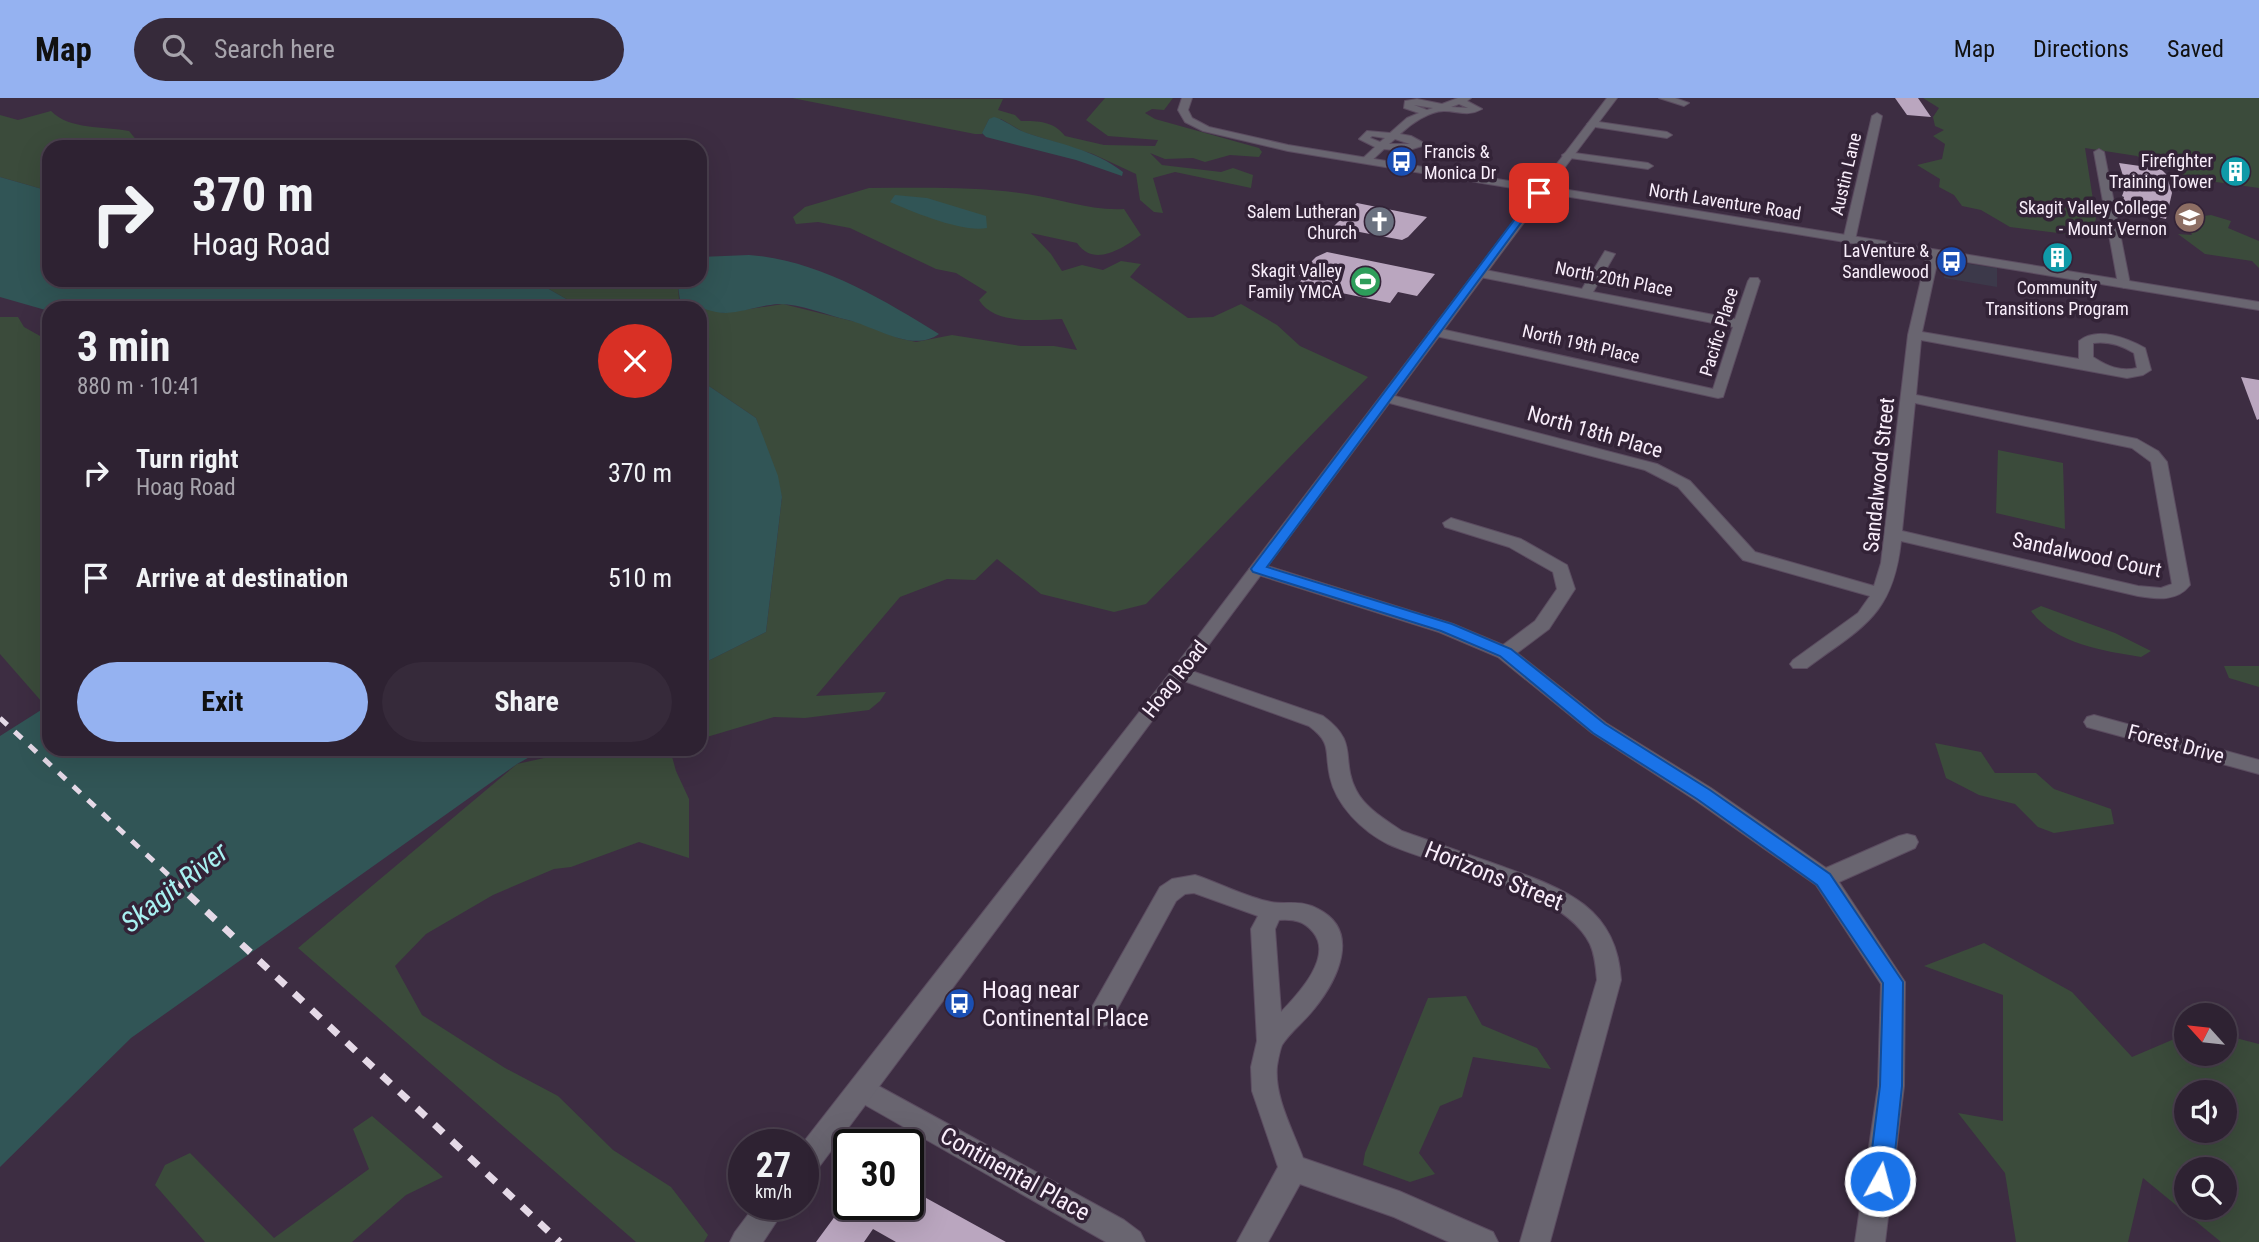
<!DOCTYPE html>
<html lang="en">
<head>
<meta charset="utf-8">
<style>
  :root { --surface:#2e2232; --page:#362a3a; --text:#f1f3f6; --muted:#a7a4ac; --line:#493f4d; --accent:#95b2f1 }
  body { margin:0; font-family:"Roboto Condensed",sans-serif; background:var(--page); color:var(--text); height:100vh; display:flex; flex-direction:column; font-size:26px; white-space:nowrap }
  * { box-sizing:border-box; margin:0 }
  p { font-size:23px; color:var(--muted) }
  .icon { flex:none; width:38px; height:38px; fill:none; stroke:currentColor; stroke-width:2; stroke-linecap:round; stroke-linejoin:round }
  .map { position:relative; flex:1; overflow:hidden }
  .panel { position:absolute; left:42px; top:203px; width:665px; height:455px; display:flex; flex-direction:column; background:var(--surface); border-radius:21px; box-shadow:0 7px 28px #0002,0 0 0 2px var(--line) }
  .panel>* { flex:none }
  .top-card { position:absolute; left:42px; top:42px; width:665px; height:147px; border-radius:21px; box-shadow:0 7px 28px #0002,0 0 0 2px var(--line); background:#2e2232; color:var(--text); overflow:hidden }
  .needle { width:46px; rotate:297deg }
  .controls { position:absolute; left:2174px; top:905px; display:grid; gap:14px }
  .controls a { display:grid; place-items:center; width:63px; height:63px; border-radius:50%; background:var(--surface); box-shadow:0 7px 28px #0002,0 0 0 2px var(--line); font-size:35px }
  .speed { position:absolute; left:728px; top:1031px; display:flex; gap:14px; font-size:35px; font-weight:700; text-align:center }
  .speed>* { display:grid; place-content:center; width:91px; height:91px; border-radius:50%; background:var(--surface); box-shadow:0 7px 28px #0002,0 0 0 2px var(--line); line-height:1 }
  .speed small { font-size:18px; font-weight:400 }
  .speed .limit { border:4px solid #111; border-radius:10px; background:#fff; color:#111 }
  .pin { position:absolute; display:grid; place-items:center; width:60px; height:60px; color:#fff; margin:-30px; border-radius:14px; box-shadow:0 4px 10px #0006 }
  .me { position:absolute; width:77px; margin:-38px; rotate:7deg; stroke-linejoin:round; filter:drop-shadow(0 0 5px #0008) }
  .turn { display:flex; align-items:center; gap:24px; height:147px; padding:0 35px; font-size:32px }
  .turn .icon { width:91px; height:91px; stroke-width:2.5 }
  .turn b { display:block; font-size:49px; line-height:60px }
  .round { display:grid; place-items:center; flex:none; width:74px; height:74px; border-radius:37px; background:var(--page) }
  .head { display:flex; align-items:center; justify-content:space-between; height:119px; padding:0 35px }
  h1 { font-size:42px; font-weight:700; line-height:52px }
  .action { display:flex; gap:14px; margin-top:auto; padding:14px 35px }
  .action a { flex:1; height:80px; border-radius:42px; background:var(--accent); color:#111; font-size:28px; font-weight:700; line-height:80px; text-align:center }
  .action a+a { background:var(--page); color:var(--text) }
  ul { padding:0; list-style:none }
  li { display:flex; align-items:center; gap:21px; height:105px; padding:0 35px }
  li div { flex:1 }
  li b { display:block; font-size:26px }
  li em { font-style:normal }
  header { display:flex; align-items:center; gap:42px; box-sizing:border-box; height:98px; padding:0 35px; background:var(--accent); color:#111 }
  header strong { font-size:33px }
  nav { display:flex; gap:38px; margin-inline-start:auto; font-size:24px }
  .search { width:490px; height:63px; background:var(--page); display:flex; align-items:center; gap:18px; box-sizing:border-box; padding:0 24px; border-radius:38px; color:var(--muted); font-size:26px }
  .map>svg:first-child { display:block }
  .commercial { fill:#3c394a }
  .green { fill:#3b4b3b; fill-rule:evenodd }
  .water { fill:#315556 }
  .building { fill:#baa6bf }
  .lines { fill:none; stroke-linecap:round; stroke-linejoin:round }
  .minor-casing { stroke:#5b4c60; stroke-width:2 }
  .tertiary-casing { stroke:#5b4c60; stroke-width:2 }
  .minor { fill:#696570; fill-rule:evenodd }
  .tertiary { fill:#696570; fill-rule:evenodd }
  .rail-far1 { stroke:#e5d9e7; stroke-width:5; stroke-dasharray:10 10; stroke-linecap:butt }
  .rail { stroke:#e5d9e7; stroke-width:7; stroke-dasharray:12 12; stroke-linecap:butt }
  .route { fill:#1a73e8; stroke:#114b97; stroke-width:2 }
  .labels { text-anchor:middle; stroke-width:7; stroke-linejoin:round; paint-order:stroke }
  .far-poi-label { font-size:18px; fill:#f9eefb; stroke:#332337; text-anchor:end }
  .far-street-label { font-size:18px; fill:#f9eefb; stroke:#332337 }
  .street-label { font-size:21px; fill:#f9eefb; stroke:#332337 }
  .near-street-label { font-size:24px; fill:#f9eefb; stroke:#332337 }
  .near-poi-label { font-size:24px; fill:#f9eefb; stroke:#332337; text-anchor:start }
  .near-water-label { font-size:28px; font-style:italic; fill:#a8f1f1; stroke:#332337 }
</style>
</head>
<body>
<header>
<strong>Map</strong>
<div class="search"><svg class="icon" aria-label="search" viewBox="0 0 24 24"><circle cx="10" cy="10" r="6"/><path d="M15 15l6 6"/></svg>Search here</div>
<nav><a>Map</a><a>Directions</a><a>Saved</a></nav>
</header>
<div class="map">
<svg width="2259" height="1144" viewBox="0 0 2259 1144">
  <rect width="100%" height="100%" fill="#3d2d42"/>
  <!-- commercial -->
  <polygon class="commercial" points="1949,163 1997,170 1997,189 1944,180 1945,166"/>
  <!-- green -->
  <g class="green">
    <path d="M792 0 1003 1 998 12 1015 17 1021 23C1039 23 1053 23 1065 38L1104 47 1155 48 1158 42 1108 38 1086 22 1105 0H1173L1164 12 1152 11 1145 15 1155 21 1259 50 1262 54 1259 59 1230 57 1205 64 1193 60 1165 61 1150 55 1162 67 1221 74 1233 70 1253 77 1251 90 1175 74 1153 80 1163 115 1154 114 1140 102 1136 76 1093 56 1023 34 1001 21H989L982 36H975Z"/>
    <polygon points="1923,0 2259,0 2259,90 2187,80 2173,70 2146,65 2137,58 2085,50 2096,121 2090,135 2066,136 2010,129 1981,112 1962,108 1954,97 1939,89 1940,81 1917,67 1942,61 1945,46 1933,38 1944,32 1935,28 1933,19 1939,10"/>
    <path d="M51 13C69 32 104 28 129 33L142 49H49V93L0 79V17L18 22Z"/>
    <path d="M869 90C921 90 975 88 1027 96 1060 101 1091 113 1124 111L1141 137C1123 150 1094 170 1077 145L1031 135 1051 156 1062 173 1082 167 1103 172 1121 163 1141 166 1130 179 1188 220 1213 219 1241 206 1277 227 1300 248 1368 279 1146 506 1114 514 1041 496 997 461 975 482 947 481 900 499 816 598 886 594 880 603 869 612 805 620 774 619 700 641V567L766 534 782 399 756 320 700 282V210H582L533 182H664L678 188 679 201 723 215 783 206 864 226 898 240 916 244 952 237 1021 248H1054L1077 252 1062 221C1037 222 994 227 979 202L987 194 956 175 936 171 850 130 818 124 796 126 793 119 805 109Z"/>
    <path d="M2211 117 2231 123 2228 130 2259 143V170L2252 163 2205 156 2178 136 2192 137 2188 129C2194 119 2200 118 2211 117Z"/>
    <polygon points="0,219 18,219 24,229 49,243 49,596 42,604 0,556"/>
    <polygon points="1998,352 2063,365 2065,431 1996,415"/>
    <path d="M2041 508 2115 535 2151 553 2141 559C2103 553 2055 546 2031 513Z"/>
    <polygon points="2224,568 2259,568 2259,589 2229,580"/>
    <polygon points="1935,645 1981,654 1995,675 2036,675 2054,691 2111,711 2114,726 2054,735 2038,729 2015,706 1979,697 1946,680"/>
    <polygon points="585,651 670,651 676,673 689,701 689,760 639,744 571,769 554,771 493,797 426,836 395,868 422,917 505,970 558,998 613,1052 671,1089 708,1137 704,1144 636,1144 298,850 517,666"/>
    <path d="M1984 845 2072 894 2132 959 2186 936V956H2224V937L2259 946V1144H2221L2143 1080 2128 1144H2016L2005 1075 1958 1015 2003 1023V897L1924 868ZM2186 994H2224V1032H2186ZM2186 1071H2224V1110H2186Z"/>
    <polygon points="1466,898 1482,927 1537,950 1551,971 1473,959 1462,999 1440,1008 1419,1055 1435,1076 1410,1084 1363,1067 1365,1055 1428,900"/>
    <polygon points="372,1018 443,1079 406,1097 352,1144 205,1144 155,1087 165,1067 190,1055 274,1140 369,1071 353,1031"/>
  </g>
  <!-- water -->
  <g class="water">
    <path d="M994 19C1005 22 1014 30 1024 34 1058 46 1094 51 1123 74L1122 78 1076 62 986 39 982 35 989 21Z"/>
    <polygon points="0,79 49,93 49,182 533,182 582,210 49,210 49,213 0,199"/>
    <path d="M895 97 927 100 986 118 987 130C963 135 913 114 890 104Z"/>
    <path d="M749 157C818 162 882 201 939 236 912 255 876 229 848 222 827 217 801 206 779 206 761 207 744 214 726 215 712 215 694 207 680 203L678 188 664 182H700V159Z"/>
    <polygon points="700,282 756,320 778,378 782,399 766,534 700,567"/>
    <polygon points="49,607 49,651 544,651 517,666 131,940 0,1069 0,638"/>
  </g>
  <!-- building -->
  <g class="building">
    <polygon points="1895,0 1918,0 1931,19 1907,17"/>
    <polygon points="2119,65 2161,71 2166,76 2172,95 2166,121 2127,112 2134,105 2123,103 2124,99 2122,98 2126,87 2132,83 2124,81"/>
    <polygon points="1357,105 1427,119 1408,139 1402,142 1333,129"/>
    <polygon points="1327,154 1435,176 1417,198 1398,194 1390,205 1298,186 1304,179 1299,178 1302,175 1300,175 1316,159"/>
    <polygon points="2241,279 2259,282 2259,321 2257,322"/>
    <polygon points="908,1090 1006,1144 896,1144 873,1131 864,1144 816,1144 844,1106 908,1106"/>
  </g>
  <g class="lines">
    <defs>
      <g id="minor">
        <path d="M1458 0H1471L1467 3 1482 11C1468 19 1458 13 1444 13 1429 13 1411 26 1400 36L1411 38 1422 44V48L1406 53 1384 51 1369 65 1360 63 1375 49 1359 41 1367 33 1390 35 1407 20 1419 15 1404 10 1405 3 1417 1 1442 6ZM1459 6 1468 10 1451 9ZM1414 7 1433 10 1427 12ZM1372 38 1385 40 1380 44 1370 40ZM1395 41 1410 46H1389Z"/>
        <polygon points="1659,0 1675,0 1689,5 1684,8"/>
        <polygon points="1877,15 1882,18 1855,142 1849,145 1843,142 1872,18"/>
        <polygon points="1592,23 1667,34 1672,37 1667,40 1589,28 1587,26"/>
        <polygon points="2099,51 2104,54 2130,186 2124,190 2118,186 2094,54"/>
        <polygon points="1567,54 1648,65 1653,68 1648,71 1563,59 1562,57"/>
        <path d="M1933 152 1939 156 1922 234 2079 261V243C2097 228 2127 240 2145 250L2151 272 2143 277 2127 280 1921 242 1916 297 2137 341 2158 353 2167 364 2190 487C2177 504 2157 501 2138 498L1901 443C1893 518 1862 529 1807 570H1793L1790 566 1793 562 1858 515 1870 498 1743 462 1678 389 1645 372 1382 303 1380 300 1387 296 1657 366 1690 383 1755 454 1874 488 1881 465 1908 237 1927 156ZM2093 245C2108 243 2121 247 2134 255L2137 270C2120 274 2107 268 2093 259ZM1915 305 2132 350 2151 364 2172 486 2161 490 2138 488 1902 433Z"/>
        <polygon points="1605,153 1615,156 1593,194 1735,221 1748,183 1750,180 1758,180 1760,183 1723,299 1718,300 1436,238 1429,234 1436,230 1713,291 1733,229 1480,179 1474,175 1480,171 1582,191"/>
        <polygon points="1451,420 1521,441 1567,467 1575,491 1549,531 1517,555 1606,625 1711,690 1826,770 1899,738 1907,736 1915,738 1918,744 1915,750 1839,784 1905,884 1904,988 1885,1144 1855,1144 1878,988 1881,886 1816,787 1695,702 1592,635 1498,559 1439,534 1252,475 1249,471 1258,466 1264,467 1453,526 1503,547 1535,523 1557,491 1553,474 1509,449 1445,429 1443,425"/>
        <path d="M1180 569 1323 618C1360 645 1340 660 1356 692 1365 710 1386 722 1402 733 1434 744 1466 756 1498 767 1559 789 1617 806 1621 882L1550 1144H1520L1597 882C1596 870 1595 857 1590 846 1562 789 1442 771 1388 746 1362 733 1336 707 1330 679 1324 653 1333 646 1309 628L1173 579 1170 575 1173 571Z"/>
        <polygon points="2094,617 2259,662 2259,676 2087,629 2084,624 2087,619"/>
        <path d="M1195 777C1220 785 1245 799 1271 804 1288 807 1299 801 1318 811 1362 833 1337 883 1314 911 1305 923 1290 934 1282 947 1280 952 1278 962 1277 968 1274 999 1293 1032 1303 1060L1399 1093 1493 1134 1498 1144H1449L1394 1119 1300 1086 1268 1144H1237L1278 1069 1252 993 1251 969 1257 943 1251 831 1258 818 1194 795 1185 796 1176 803 1109 926 1100 929 1091 926 1087 918 1160 789 1172 781ZM1279 822C1294 821 1304 823 1313 834 1334 859 1297 897 1281 914L1275 831Z"/>
        <polygon points="862,979 1124,1122 1140,1134 1145,1144 1106,1144 853,1000 849,991 853,982"/>
      </g>
      <g id="tertiary">
        <polygon points="1182,0 1192,0 1188,12 1192,20 1209,29 1288,47 1540,88 1607,0 1617,0 1550,89 2259,204 2259,212 1546,95 813,1077 803,1081 802,1046 1173,571 1536,94 1288,53 1203,33 1185,24 1178,12"/>
        <polygon points="756,1106 788,1106 763,1144 730,1144 735,1134"/>
      </g>
    </defs>
    <!-- minor casing -->
    <use href="#minor" class="minor-casing"/>
    <!-- tertiary casing -->
    <use href="#tertiary" class="tertiary-casing"/>
    <!-- minor -->
    <use href="#minor" class="minor"/>
    <!-- tertiary -->
    <use href="#tertiary" class="tertiary"/>
    <!-- rail-far1 -->
    <polyline class="rail-far1" points="0,620 191,798"/>
    <!-- rail -->
    <polyline class="rail" points="189,797 560,1144"/>
  </g>
  <!-- route -->
  <polygon class="route" points="1536,93 1543,95 1267,469 1452,526 1511,551 1605,626 1710,692 1830,776 1903,884 1902,988 1892,1083 1888,1091 1880,1094 1872,1091 1868,1083 1880,988 1883,885 1817,787 1697,701 1593,635 1500,558 1441,533 1253,474 1251,471"/>
  <!-- icons -->
  <defs>
    <symbol id="bus-disc" viewBox="-11 -11 22 22"><circle r="9.5" fill="#1a4fb4" stroke="#332337"/><path d="M-5-6H5V4H4V6H2V4H-2V6H-4V4H-5ZM-3.5-4V0h7V-4ZM-3.5 1.2v1.5H-2V1.2ZM2 1.2v1.5H3.5V1.2Z" fill="#fff"/></symbol>
    <symbol id="building-disc" viewBox="-11 -11 22 22"><circle r="9.5" fill="#0f9aa8" stroke="#332337"/><path d="M-4-6H4V6H1V3H-1V6H-4ZM-2.5-4.3h1.7v1.8h-1.7ZM.8-4.3h1.7v1.8H.8ZM-2.5-1h1.7V.8h-1.7ZM.8-1h1.7V.8H.8Z" fill="#fff"/></symbol>
    <symbol id="university-disc" viewBox="-11 -11 22 22"><circle r="9.5" fill="#8d6e63" stroke="#332337"/><path d="M0-5L7-2L0 1L-7-2ZM-4 1L0 2.5L4 1V4Q0 6-4 4Z" fill="#fff"/></symbol>
    <symbol id="church-disc" viewBox="-11 -11 22 22"><circle r="9.5" fill="#6b7280" stroke="#332337"/><path d="M-1.2-6h2.4v3.5h3.3v2.4h-3.3V6h-2.4V-.1h-3.3v-2.4h3.3Z" fill="#fff"/></symbol>
    <symbol id="stadium-disc" viewBox="-11 -11 22 22"><circle r="9.5" fill="#2e9e5b" stroke="#332337"/><path d="M0-5a6.5 5 0 1 0 0 10a6.5 5 0 1 0 0-10ZM-3.5-1.8h7v3.6h-7Z" fill="#fff"/></symbol>
  </defs>
  <g fill-rule="evenodd">
    <use href="#bus-disc" x="1384" y="46" width="35" height="35"/>
    <use href="#building-disc" x="2218" y="56" width="35" height="35"/>
    <use href="#university-disc" x="2172" y="102" width="35" height="35"/>
    <use href="#church-disc" x="1362" y="106" width="35" height="35"/>
    <use href="#building-disc" x="2040" y="142" width="35" height="35"/>
    <use href="#bus-disc" x="1934" y="146" width="35" height="35"/>
    <use href="#stadium-disc" x="1348" y="166" width="35" height="35"/>
    <use href="#bus-disc" x="942" y="888" width="35" height="35"/>
  </g>
  <g class="labels">
    <!-- far-poi labels -->
    <g class="far-poi-label">
      <text x="1424" y="60" text-anchor="start">Francis &amp;<tspan x="1424" dy="21">Monica Dr</tspan></text>
      <text x="2213" y="69">Firefighter<tspan x="2213" dy="21">Training Tower</tspan></text>
      <text x="2167" y="116">Skagit Valley College<tspan x="2167" dy="21">- Mount Vernon</tspan></text>
      <text x="1357" y="120">Salem Lutheran<tspan x="1357" dy="21">Church</tspan></text>
      <text x="1929" y="159">LaVenture &amp;<tspan x="1929" dy="21">Sandlewood</tspan></text>
      <text x="1342" y="179">Skagit Valley<tspan x="1342" dy="21">Family YMCA</tspan></text>
      <text x="2057" y="196" text-anchor="middle">Community<tspan x="2057" dy="21">Transitions Program</tspan></text>
    </g>
    <!-- far-street labels -->
    <g class="far-street-label">
      <text transform="translate(1846 76) rotate(-77)" y="6">Austin Lane</text>
      <text transform="translate(1725 104) rotate(9)" y="6">North Laventure Road</text>
      <text transform="translate(1614 181) rotate(11)" y="6">North 20th Place</text>
      <text transform="translate(1719 234) rotate(-73)" y="6">Pacific Place</text>
      <text transform="translate(1581 246) rotate(13)" y="6">North 19th Place</text>
    </g>
    <!-- street labels -->
    <g class="street-label">
      <text transform="translate(1595 334) rotate(16)" y="7">North 18th Place</text>
      <text transform="translate(1879 377) rotate(-84)" y="7">Sandalwood Street</text>
      <text transform="translate(2087 457) rotate(12)" y="7">Sandalwood Court</text>
      <text transform="translate(1175 581) rotate(-52)" y="7">Hoag Road</text>
      <text transform="translate(2176 646) rotate(15)" y="7">Forest Drive</text>
    </g>
    <!-- near-street labels -->
    <g class="near-street-label">
      <text transform="translate(1494 778) rotate(22)" y="8">Horizons Street</text>
      <text transform="translate(1015 1076) rotate(29)" y="8">Continental Place</text>
    </g>
    <!-- near-poi labels -->
    <g class="near-poi-label">
      <text x="982" y="900">Hoag near<tspan x="982" dy="28">Continental Place</tspan></text>
    </g>
    <!-- near-water labels -->
    <g class="near-water-label">
      <text transform="translate(174 789) rotate(-38)" y="10">Skagit River</text>
    </g>
  </g>
</svg>
<div class="controls">
<a><svg class="needle" viewBox="-14 -14 28 28"><path d="M0-13l5 13h-10z" fill="#e53935"/><path d="M0 13l5-13h-10z" fill="#a7a4ac"/></svg></a>
<a><svg class="icon" aria-label="sound" viewBox="0 0 24 24"><path d="M4 9h4l5-4v14l-5-4H4zM17 9q2 3 0 6"/></svg></a>
<a><svg class="icon" aria-label="search" viewBox="0 0 24 24"><circle cx="10" cy="10" r="6"/><path d="M15 15l6 6"/></svg></a>
</div>
<div class="speed"><div>27<small>km/h</small></div><div class="limit">30</div></div>
<div class="pin" style="left:1539px;top:95px;background:#d93025"><svg class="icon" aria-label="arrive" viewBox="0 0 24 24"><path d="M6 21V4h12l-3 4 3 4H6"/></svg></div>
<svg class="me" style="left:1880px;top:1083px" viewBox="-20 -20 40 40"><circle r="17" fill="#1a73e8" stroke="#fff" stroke-width="3"/><path d="M0-11L8 9 0 5-8 9z" fill="#fff"/></svg>
<div class="top-card">
<div class="turn"><svg class="icon" aria-label="right" viewBox="0 0 24 24"><path d="M7 20v-9h11M14 6l5 5-5 5"/></svg><div><b>370 m</b>Hoag Road</div></div>
</div>
<section class="panel">
<div class="head"><div><h1>3 min</h1><p>880 m · 10:41</p></div><a class="round" style="background:#d93025;color:#fff"><svg class="icon" aria-label="close" viewBox="0 0 24 24"><path d="M6 6l12 12M18 6L6 18"/></svg></a></div>
<ul>
<li><svg class="icon" aria-label="right" viewBox="0 0 24 24"><path d="M7 20v-9h11M14 6l5 5-5 5"/></svg><div><b>Turn right</b><p>Hoag Road</p></div><em>370 m</em></li>
<li><svg class="icon" aria-label="arrive" viewBox="0 0 24 24"><path d="M6 21V4h12l-3 4 3 4H6"/></svg><div><b>Arrive at destination</b></div><em>510 m</em></li>
</ul>
<div class="action"><a>Exit</a><a>Share</a></div>
</section>
</div>
</body>
</html>
